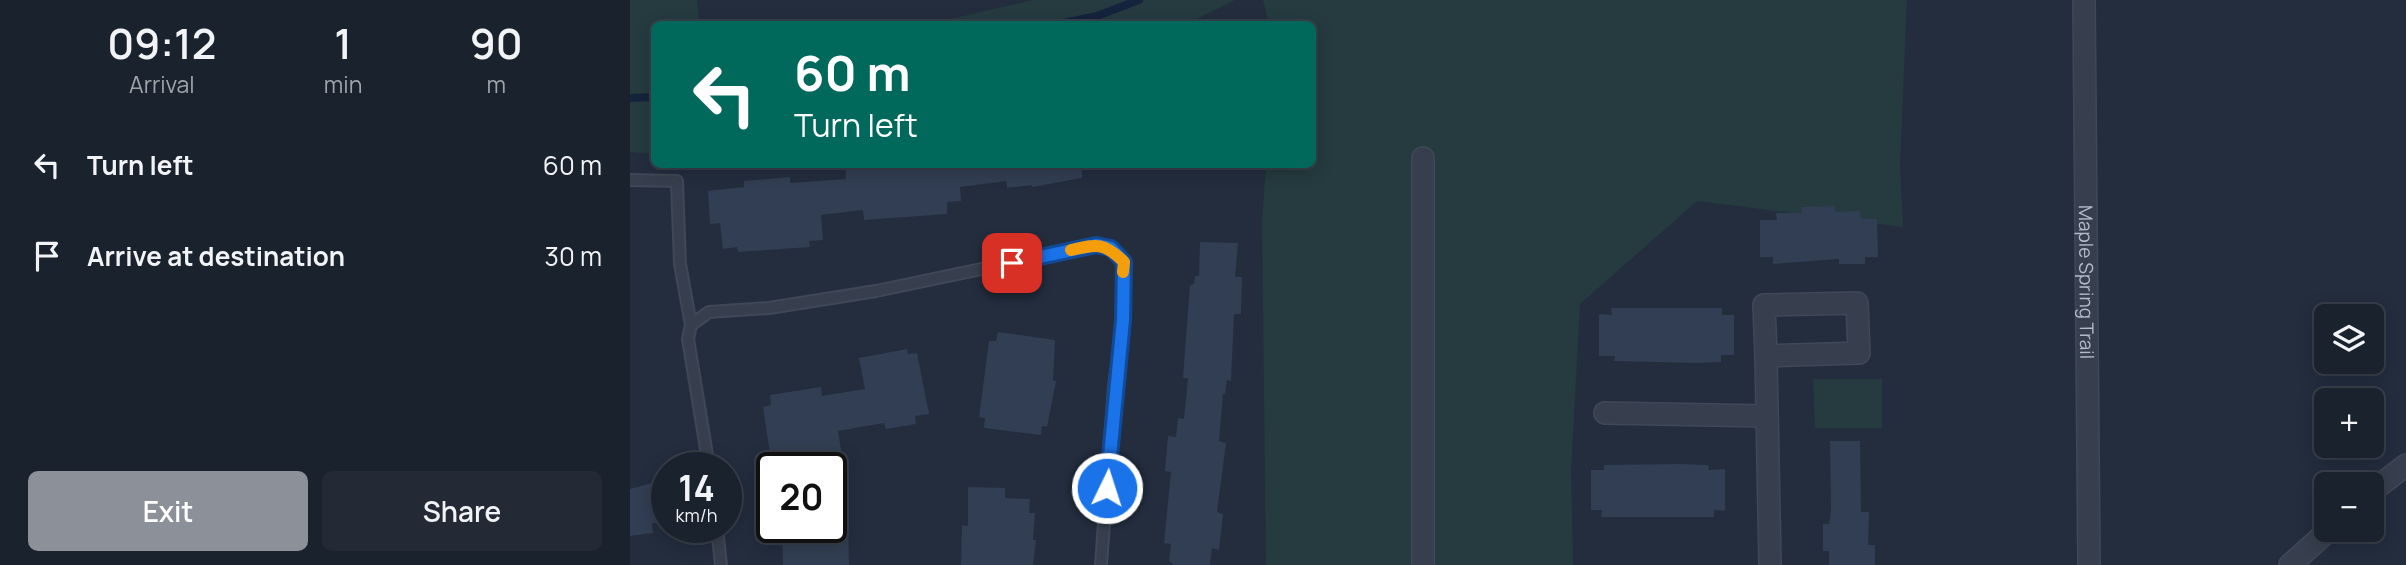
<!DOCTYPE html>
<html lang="en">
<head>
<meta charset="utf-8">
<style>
  :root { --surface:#1a222e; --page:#232a36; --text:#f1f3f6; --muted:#9fa4aa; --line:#383f4a; --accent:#8c9099 }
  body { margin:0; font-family:Manrope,sans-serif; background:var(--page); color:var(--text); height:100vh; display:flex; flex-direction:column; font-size:26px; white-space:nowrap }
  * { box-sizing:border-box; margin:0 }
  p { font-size:23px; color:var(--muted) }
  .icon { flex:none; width:38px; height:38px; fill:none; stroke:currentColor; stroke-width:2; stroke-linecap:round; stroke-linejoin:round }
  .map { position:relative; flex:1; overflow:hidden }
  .details { display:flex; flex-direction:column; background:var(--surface); width:630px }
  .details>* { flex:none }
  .top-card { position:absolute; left:21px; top:21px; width:665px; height:147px; border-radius:10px; box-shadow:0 4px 18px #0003,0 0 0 2px var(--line); background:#00695c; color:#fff; overflow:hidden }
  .buttons { position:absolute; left:1684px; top:304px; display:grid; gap:14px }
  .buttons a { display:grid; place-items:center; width:70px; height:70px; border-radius:10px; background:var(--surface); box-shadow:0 4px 18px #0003,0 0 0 2px var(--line); font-size:35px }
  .speed { position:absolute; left:21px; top:452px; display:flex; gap:14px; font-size:35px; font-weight:700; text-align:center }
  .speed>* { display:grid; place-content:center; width:91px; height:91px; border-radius:50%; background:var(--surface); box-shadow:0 4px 18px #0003,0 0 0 2px var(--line); line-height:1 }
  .speed small { font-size:18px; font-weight:400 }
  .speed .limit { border:4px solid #111; border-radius:10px; background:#fff; color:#111 }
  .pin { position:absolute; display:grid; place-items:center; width:60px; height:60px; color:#fff; margin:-30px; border-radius:14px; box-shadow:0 4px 10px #0006 }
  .me { position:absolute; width:77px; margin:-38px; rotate:4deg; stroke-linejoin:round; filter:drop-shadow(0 0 5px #0008) }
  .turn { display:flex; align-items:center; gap:24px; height:147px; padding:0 28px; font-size:32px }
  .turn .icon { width:91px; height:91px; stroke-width:2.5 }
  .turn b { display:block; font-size:49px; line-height:60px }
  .eta { display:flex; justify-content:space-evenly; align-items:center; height:119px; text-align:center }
  .eta b { font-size:42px; font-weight:600; line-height:49px }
  .primary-button { display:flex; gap:14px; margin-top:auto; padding:14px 28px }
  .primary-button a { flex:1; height:80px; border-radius:10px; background:var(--accent); color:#fff; font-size:28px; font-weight:600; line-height:80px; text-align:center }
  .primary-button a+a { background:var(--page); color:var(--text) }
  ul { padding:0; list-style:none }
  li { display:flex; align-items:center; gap:21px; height:91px; padding:0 28px }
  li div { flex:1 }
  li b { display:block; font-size:26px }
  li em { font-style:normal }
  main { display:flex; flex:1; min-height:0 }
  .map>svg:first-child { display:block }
  .green { fill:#253b3f }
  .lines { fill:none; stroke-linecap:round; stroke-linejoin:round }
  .stream { stroke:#16233d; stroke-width:8 }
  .building { fill:#323e53 }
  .lane-casing { stroke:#404857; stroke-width:14 }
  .street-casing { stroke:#404857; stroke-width:24 }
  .lane { stroke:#373f4e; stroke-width:10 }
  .street { stroke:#373f4e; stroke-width:21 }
  .route-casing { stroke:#114b97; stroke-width:18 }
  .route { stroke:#1a73e8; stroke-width:12 }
  .slow { stroke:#f59e0b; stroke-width:12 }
  .labels { text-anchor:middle; stroke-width:7; stroke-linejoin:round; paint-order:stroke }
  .street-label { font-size:19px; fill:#b3bac9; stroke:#1c2433 }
</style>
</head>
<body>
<main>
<section class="details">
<div class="eta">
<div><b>09:12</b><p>Arrival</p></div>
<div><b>1</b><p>min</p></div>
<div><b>90</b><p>m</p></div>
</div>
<ul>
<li><svg class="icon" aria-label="left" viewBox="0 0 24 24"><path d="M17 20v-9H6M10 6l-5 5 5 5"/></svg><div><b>Turn left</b></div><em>60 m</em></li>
<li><svg class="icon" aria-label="arrive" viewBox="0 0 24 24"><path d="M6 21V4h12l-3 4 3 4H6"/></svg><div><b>Arrive at destination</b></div><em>30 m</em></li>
</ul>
<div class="primary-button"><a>Exit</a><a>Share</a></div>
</section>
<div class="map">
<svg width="1776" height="565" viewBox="0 0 1776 565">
  <rect width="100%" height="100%" fill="#232d3e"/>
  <!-- green -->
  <g class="green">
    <polygon points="0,0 67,0 70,24 24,24 24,154 0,152"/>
    <polygon points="404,0 605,0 557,24 298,24"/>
    <polygon points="633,0 1277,0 1270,164 1273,227 1067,201 950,304 941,471 943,565 636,565 632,221 636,165 682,164 682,24 639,24"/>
    <polygon points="1183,379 1252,379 1252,428 1185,428"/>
  </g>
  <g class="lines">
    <!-- stream -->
    <g class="stream">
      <polyline points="429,24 467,16 509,0"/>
      <polyline points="0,98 24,97"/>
    </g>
  </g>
  <!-- building -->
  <g class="building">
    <polygon points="215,164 452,164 452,178 402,187 402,185 377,188 376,181 330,187 331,201 317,202 317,214 234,220 233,210 191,215 193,240 179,241 180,247 108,252 107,247 93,249 90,223 80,224 78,191 114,187 114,181 160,177 160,183 216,179"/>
    <polygon points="1205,206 1205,212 1230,211 1231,219 1247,219 1248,257 1235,257 1235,264 1209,264 1209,259 1143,264 1143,257 1130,257 1130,220 1147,220 1146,213 1172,213 1172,207"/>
    <polygon points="570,242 608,243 605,277 612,277 611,314 604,314 601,381 597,380 595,394 593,394 589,441 596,443 587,512 593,514 589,550 582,548 580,565 544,565 539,561 541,544 534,543 541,472 535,471 538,436 546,437 548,418 554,419 558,378 553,378 560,285 564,284 565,276 569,276"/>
    <polygon points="981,308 1092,308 1092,315 1104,315 1104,355 1091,355 1091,362 1068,363 984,361 985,356 969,356 969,314 982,315"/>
    <polygon points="368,332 425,340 423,380 426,381 417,427 412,426 411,435 354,428 355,418 349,417 359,341 366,341"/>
    <polygon points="277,349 278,354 287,353 299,414 285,416 286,424 256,429 254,423 208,431 214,467 142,467 133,407 141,405 140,395 191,387 192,396 235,389 229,358"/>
    <polygon points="1200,441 1230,441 1231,512 1239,512 1238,545 1245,545 1245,565 1199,565 1199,551 1193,551 1193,524 1199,524 1201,512"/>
    <polygon points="1050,464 1078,465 1079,470 1095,469 1095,511 1084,510 1084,517 971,517 972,510 961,510 961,470 974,470 974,465"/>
    <polygon points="22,483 27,523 22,523 23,533 0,536 0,489"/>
    <polygon points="338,487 375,488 375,498 400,499 399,513 405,513 403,540 406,540 403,565 331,565 332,525 338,526"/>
    <polygon points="201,527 218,527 219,565 153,565 152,528"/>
  </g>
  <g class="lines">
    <defs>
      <g id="lane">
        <polyline points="0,180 47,181 50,264 61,325 58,339 79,467"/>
        <polyline points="61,325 79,312 139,308 246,291 466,245 481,248 494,262 493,320 484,386 471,565"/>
        <polyline points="87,527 91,565"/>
      </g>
      <g id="street">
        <path id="s1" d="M1454 0 1459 565"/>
        <polyline points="793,158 793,565"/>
        <polygon points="1227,303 1229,353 1136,356 1134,305"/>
        <polyline points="1136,356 1140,565"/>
        <polyline points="975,413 1137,416"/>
        <polyline points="1741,492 1776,465"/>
        <polyline points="1660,565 1699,530"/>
      </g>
    </defs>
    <!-- lane casing -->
    <use href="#lane" class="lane-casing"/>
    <!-- street casing -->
    <use href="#street" class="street-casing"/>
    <!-- lane -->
    <use href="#lane" class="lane"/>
    <!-- street -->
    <use href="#street" class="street"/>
  </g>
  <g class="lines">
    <defs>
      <polyline id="route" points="382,263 466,245 481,248 494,262 493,320 477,488"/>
    </defs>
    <!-- route casing -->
    <use href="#route" class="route-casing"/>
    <!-- route -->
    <use href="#route" class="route"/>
    <!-- slow -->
    <path class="slow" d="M441 250C467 244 474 242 494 262L493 272"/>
  </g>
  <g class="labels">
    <!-- street labels -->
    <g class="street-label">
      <text dy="7" stroke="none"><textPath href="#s1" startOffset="282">Maple Spring Trail</textPath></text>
    </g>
  </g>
</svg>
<div class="buttons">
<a><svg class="icon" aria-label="layers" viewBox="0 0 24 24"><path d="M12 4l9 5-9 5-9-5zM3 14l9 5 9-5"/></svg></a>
<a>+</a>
<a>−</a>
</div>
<div class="speed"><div>14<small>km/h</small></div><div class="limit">20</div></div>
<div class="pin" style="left:382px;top:263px;background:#d93025"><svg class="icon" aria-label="arrive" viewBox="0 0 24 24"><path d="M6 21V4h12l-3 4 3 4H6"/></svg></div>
<svg class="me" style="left:477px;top:488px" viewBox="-20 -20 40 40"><circle r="17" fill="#1a73e8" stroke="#fff" stroke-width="3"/><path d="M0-11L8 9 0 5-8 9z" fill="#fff"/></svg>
<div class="top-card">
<div class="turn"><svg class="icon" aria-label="left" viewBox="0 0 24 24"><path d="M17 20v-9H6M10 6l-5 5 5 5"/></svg><div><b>60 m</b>Turn left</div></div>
</div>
</div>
</main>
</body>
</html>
